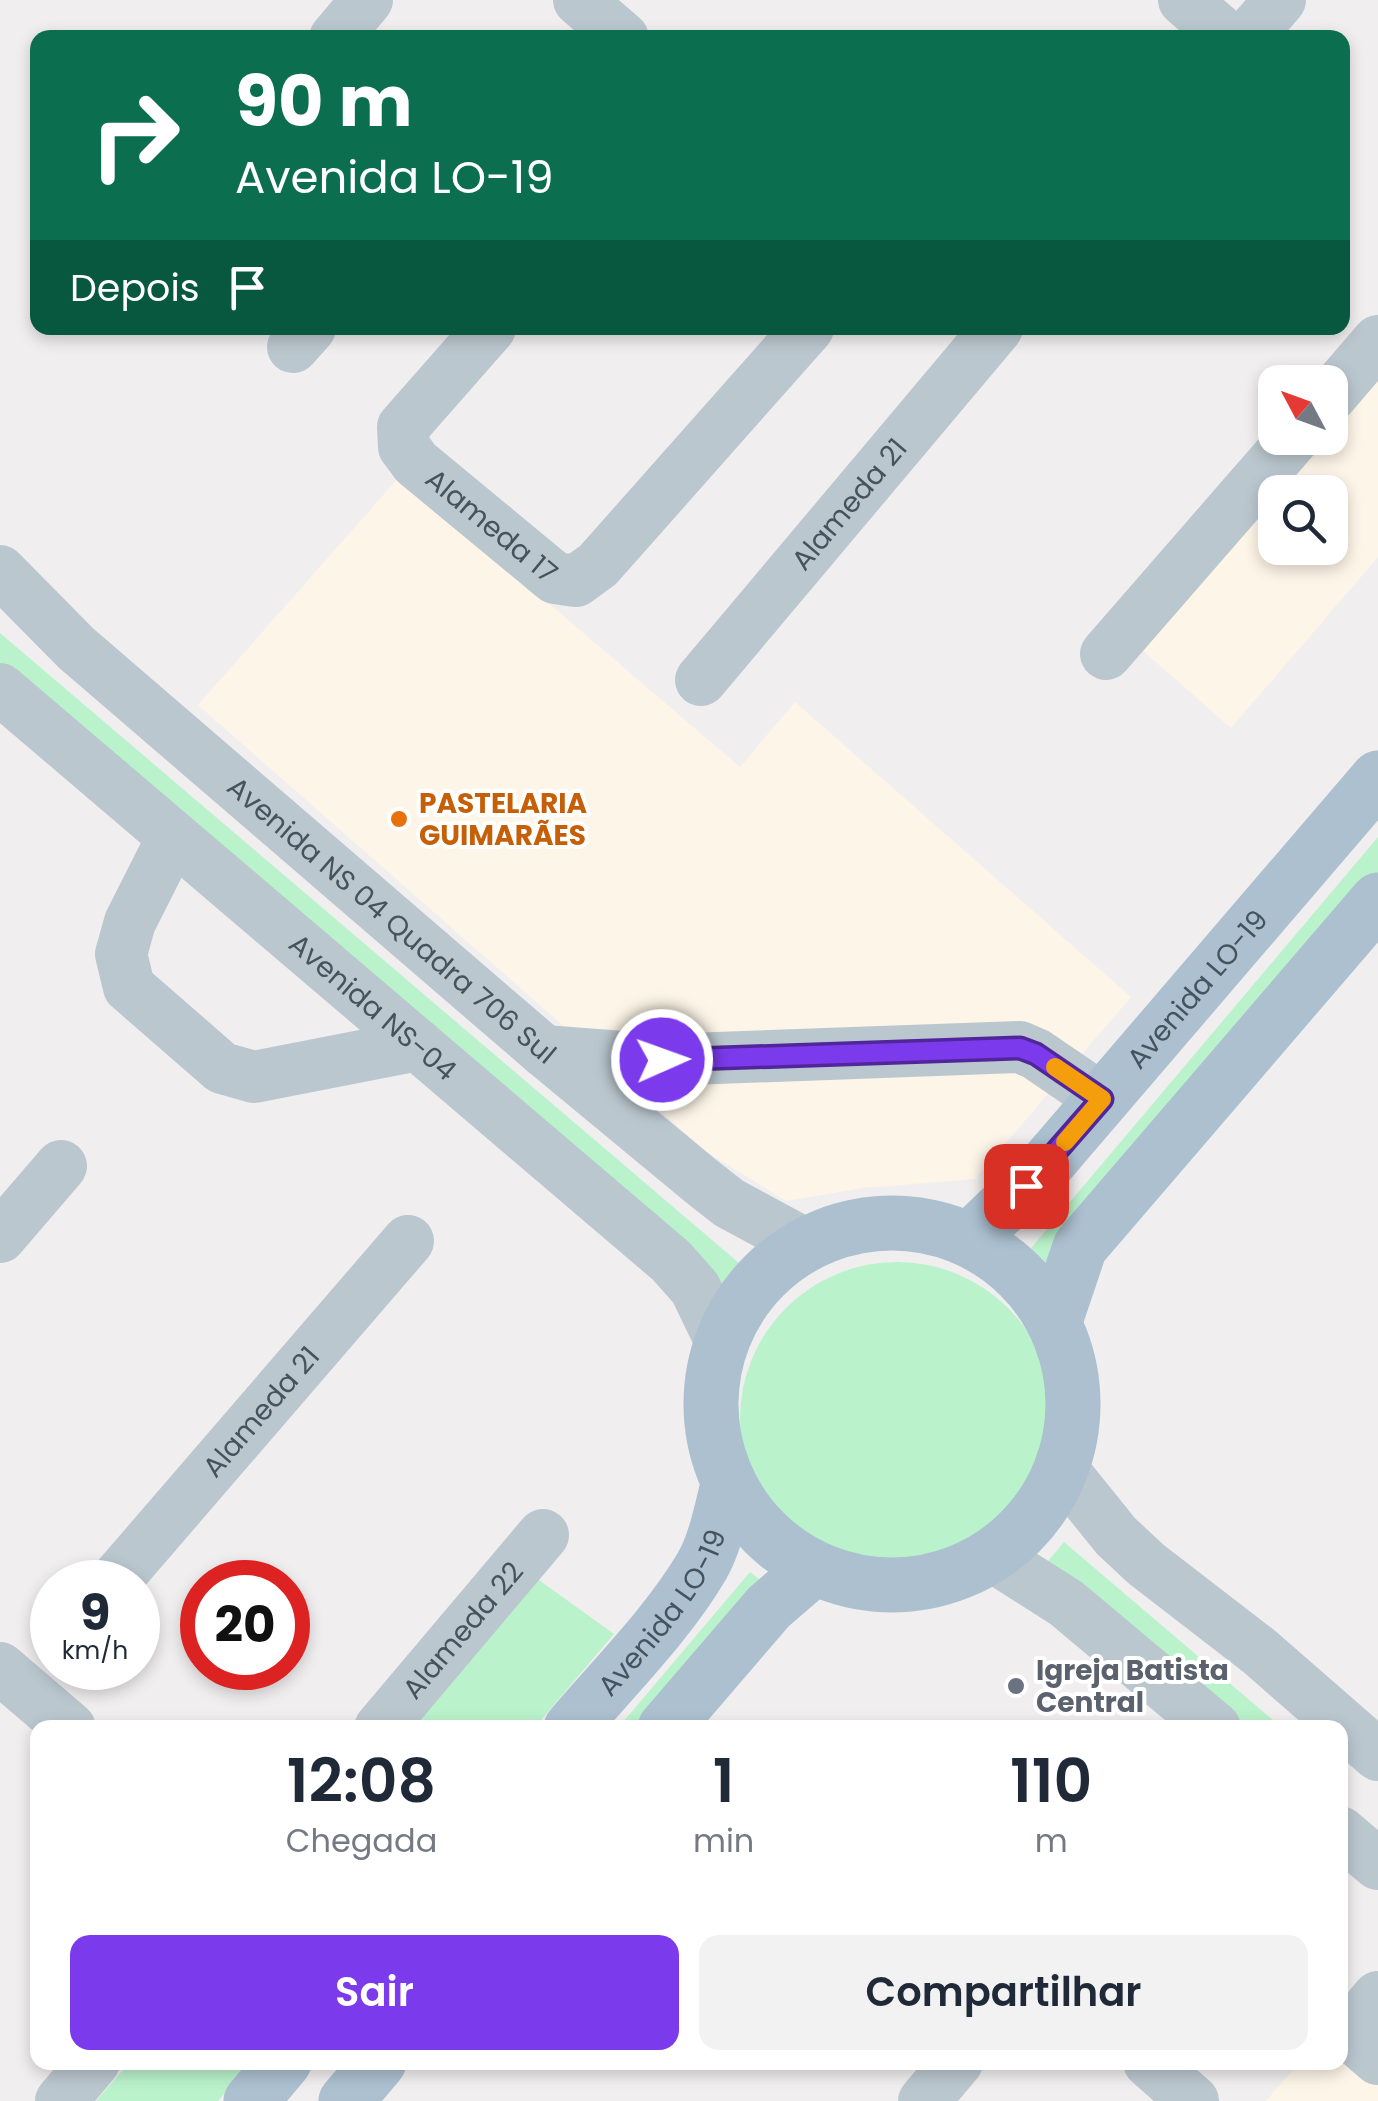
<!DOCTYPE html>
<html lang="pt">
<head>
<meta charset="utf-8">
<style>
  :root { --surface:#fff; --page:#f2f2f3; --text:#1f2937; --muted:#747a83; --accent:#7c3aed }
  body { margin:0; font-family:Poppins,sans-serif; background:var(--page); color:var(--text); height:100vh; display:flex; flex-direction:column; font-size:38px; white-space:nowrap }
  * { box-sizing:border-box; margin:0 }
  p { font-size:32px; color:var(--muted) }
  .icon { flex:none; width:55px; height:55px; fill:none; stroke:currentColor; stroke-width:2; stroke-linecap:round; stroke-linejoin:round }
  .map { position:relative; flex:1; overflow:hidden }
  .panel { position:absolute; left:30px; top:1720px; width:1318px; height:350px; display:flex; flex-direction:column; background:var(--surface); border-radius:20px; box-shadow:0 5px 15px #0003 }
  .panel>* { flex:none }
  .banner { position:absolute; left:30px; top:30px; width:1320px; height:305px; border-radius:20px; box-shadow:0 5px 15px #0003; background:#0b6e4f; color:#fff; overflow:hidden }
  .needle { width:65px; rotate:311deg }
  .controls { position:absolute; left:1258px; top:365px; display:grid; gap:20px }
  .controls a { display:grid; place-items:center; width:90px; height:90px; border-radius:20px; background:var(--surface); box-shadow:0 5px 15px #0003; font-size:50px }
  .speed { position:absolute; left:30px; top:1560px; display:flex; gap:20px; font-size:50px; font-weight:700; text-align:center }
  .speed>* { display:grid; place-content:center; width:130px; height:130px; border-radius:50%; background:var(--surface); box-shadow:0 5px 15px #0003; line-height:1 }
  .speed small { font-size:25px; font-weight:400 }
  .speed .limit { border:15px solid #d22; background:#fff; color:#111 }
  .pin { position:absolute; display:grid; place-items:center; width:85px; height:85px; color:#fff; margin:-42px; border-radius:20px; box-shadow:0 5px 15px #0006 }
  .me { position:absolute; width:110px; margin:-55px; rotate:88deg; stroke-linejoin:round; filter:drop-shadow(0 0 8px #0008) }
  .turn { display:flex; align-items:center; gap:35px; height:210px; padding:0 40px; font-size:45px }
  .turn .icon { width:130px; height:130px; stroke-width:2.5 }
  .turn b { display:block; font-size:70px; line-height:85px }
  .then { display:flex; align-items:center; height:95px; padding:0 40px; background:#0003; gap:20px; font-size:38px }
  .eta { display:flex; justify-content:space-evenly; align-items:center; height:170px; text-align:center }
  .eta b { font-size:60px; font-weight:600; line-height:70px }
  .action { display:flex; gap:20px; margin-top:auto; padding:20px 40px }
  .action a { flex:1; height:115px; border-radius:20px; background:var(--accent); color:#fff; font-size:40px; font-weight:600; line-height:115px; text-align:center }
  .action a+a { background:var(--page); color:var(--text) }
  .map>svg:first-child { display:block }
  .commercial { fill:#fdf5e7; fill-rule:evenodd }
  .green { fill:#baf2cc }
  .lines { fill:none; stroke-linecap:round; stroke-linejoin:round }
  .minor { stroke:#bbc7cf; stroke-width:52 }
  .major { stroke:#acc0d0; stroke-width:55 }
  .route-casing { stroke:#51269a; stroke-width:25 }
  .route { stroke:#7c3aed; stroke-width:18 }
  .slow { stroke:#f59e0b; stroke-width:18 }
  .food-dot { fill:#e8710a; stroke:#fff; stroke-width:4 }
  .worship-dot { fill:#6b7280; stroke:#fff; stroke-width:4 }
  .labels { text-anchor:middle; stroke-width:8; stroke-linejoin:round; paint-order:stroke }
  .street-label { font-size:28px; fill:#45535d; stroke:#fff }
  .food-label { font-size:28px; font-weight:bold; fill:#c56008; stroke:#fff; text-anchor:start }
  .worship-label { font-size:28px; font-weight:bold; fill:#5b616d; stroke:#fff; text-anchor:start }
</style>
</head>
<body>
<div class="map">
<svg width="1378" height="2101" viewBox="0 0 1378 2101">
  <rect width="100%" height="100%" fill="#f1eeef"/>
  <!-- commercial -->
  <g class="commercial">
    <path d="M1378 358V557L1231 728 1133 642 1309 438H1330V413ZM1275 492H1330V548H1275Z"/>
    <polygon points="400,476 740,767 795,702 1131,997 975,1179 862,1188 786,1201 707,1152 198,705"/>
    <polygon points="1378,1970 1378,2101 1266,2101 1299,2063 1340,2062 1340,2015"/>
  </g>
  <!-- green -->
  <g class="green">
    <polygon points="0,633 746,1269 727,1292 0,676"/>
    <polygon points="1378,837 1378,876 1044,1270 1026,1254"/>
    <circle cx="897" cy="1419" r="157"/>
    <polygon points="1064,1542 1281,1727 1236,1727 1044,1566"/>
    <polygon points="750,1572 771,1588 651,1727 618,1728"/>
    <polygon points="532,1575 614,1634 535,1727 414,1728"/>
    <polygon points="129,2063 251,2063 218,2101 96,2101"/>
  </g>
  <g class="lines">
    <!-- minor -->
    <g class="minor">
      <polyline points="579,0 623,38"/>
      <polyline points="1184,0 1228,38"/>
      <polyline points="335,38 367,0"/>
      <polyline points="1247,38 1280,0"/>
      <path id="s1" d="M490 328 403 427 404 447 416 463 555 578 576 581 598 565 808 328"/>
      <polyline points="293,347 310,328"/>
      <polyline points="1330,397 1378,341"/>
      <path id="s2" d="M0 571 76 648 544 1051 701 1181 729 1203 805 1244"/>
      <polyline points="1106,654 1294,438"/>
      <path id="s3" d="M701 680 997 328"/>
      <path id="s4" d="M0 689 671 1261 695 1288 721 1342"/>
      <polyline points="173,837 130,922 121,954 129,987 222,1068 254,1077 418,1045"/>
      <polyline points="544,1051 662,1060 1020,1047 1036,1054 1102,1099"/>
      <polyline points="0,1237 61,1166"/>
      <polyline points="1062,1469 1116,1536 1146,1564 1260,1652 1378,1755"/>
      <polyline points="992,1556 1066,1603 1215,1728"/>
      <path id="s5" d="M114 1582 408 1241"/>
      <polyline points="0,1668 70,1728"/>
      <path id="s6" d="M380 1728 543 1535"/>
      <polyline points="1340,1832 1378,1864"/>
      <polyline points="1378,1997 1348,2033 1378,2059"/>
      <polyline points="1149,2062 1193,2101"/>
      <polyline points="61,2101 94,2062"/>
      <polyline points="924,2101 957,2062"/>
    </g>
    <!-- major -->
    <g class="major">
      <circle cx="892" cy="1404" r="181"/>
      <path id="s7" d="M970 1239 1041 1171 1378 778"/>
      <polyline points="1055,1321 1080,1247 1378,900"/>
      <path id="s8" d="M571 1728C616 1675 667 1625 702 1566 716 1541 721 1512 728 1485"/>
      <polyline points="665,1728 769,1607 813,1569"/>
      <polyline points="251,2101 284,2062"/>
      <polyline points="346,2101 379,2062"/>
    </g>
  </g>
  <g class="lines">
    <defs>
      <polyline id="route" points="662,1060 1020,1048 1036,1054 1102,1099 1026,1186"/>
    </defs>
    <!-- route casing -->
    <use href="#route" class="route-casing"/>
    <!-- route -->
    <use href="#route" class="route"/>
    <!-- slow -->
    <polyline class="slow" points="1055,1067 1102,1099 1065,1142"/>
  </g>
  <!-- markers -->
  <circle class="food-dot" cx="399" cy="819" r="10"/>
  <circle class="worship-dot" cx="1016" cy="1686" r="10"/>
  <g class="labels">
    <!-- street labels -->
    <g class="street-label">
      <text dy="10" stroke="none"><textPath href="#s3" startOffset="230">Alameda 21</textPath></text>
      <text dy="10" stroke="none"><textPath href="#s1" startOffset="270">Alameda 17</textPath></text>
      <text dy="10" stroke="none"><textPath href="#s2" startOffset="525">Avenida NS 04 Quadra 706 Sul</textPath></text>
      <text dy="10" stroke="none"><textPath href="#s7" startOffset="338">Avenida LO-19</textPath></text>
      <text dy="10" stroke="none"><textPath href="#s4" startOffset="490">Avenida NS-04</textPath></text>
      <text dy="10" stroke="none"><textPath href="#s5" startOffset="225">Alameda 21</textPath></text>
      <text dy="10" stroke="none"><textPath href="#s8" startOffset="148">Avenida LO-19</textPath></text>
      <text dy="10" stroke="none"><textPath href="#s6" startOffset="128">Alameda 22</textPath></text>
    </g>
    <!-- food labels -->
    <g class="food-label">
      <text x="419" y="813">PASTELARIA<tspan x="419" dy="32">GUIMARÃES</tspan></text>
    </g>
    <!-- worship labels -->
    <g class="worship-label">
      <text x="1036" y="1680">Igreja Batista<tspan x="1036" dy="32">Central</tspan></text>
    </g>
  </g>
</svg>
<div class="controls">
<a><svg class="needle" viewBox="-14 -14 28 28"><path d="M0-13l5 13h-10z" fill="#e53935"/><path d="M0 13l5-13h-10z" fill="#747a83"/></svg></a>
<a><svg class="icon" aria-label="search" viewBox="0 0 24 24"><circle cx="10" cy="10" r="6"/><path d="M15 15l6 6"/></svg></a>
</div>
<div class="speed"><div>9<small>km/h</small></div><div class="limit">20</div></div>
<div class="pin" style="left:1026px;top:1186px;background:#d93025"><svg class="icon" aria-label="arrive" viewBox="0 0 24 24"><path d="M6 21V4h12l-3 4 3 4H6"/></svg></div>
<svg class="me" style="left:662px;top:1060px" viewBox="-20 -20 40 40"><circle r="17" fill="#7c3aed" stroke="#fff" stroke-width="3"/><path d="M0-11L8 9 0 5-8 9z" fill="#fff"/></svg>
<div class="banner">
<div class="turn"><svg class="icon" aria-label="right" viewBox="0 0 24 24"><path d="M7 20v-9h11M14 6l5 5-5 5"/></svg><div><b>90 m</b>Avenida LO-19</div></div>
<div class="then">Depois<svg class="icon" aria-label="arrive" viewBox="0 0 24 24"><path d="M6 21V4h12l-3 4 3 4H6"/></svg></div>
</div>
<section class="panel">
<div class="eta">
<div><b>12:08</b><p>Chegada</p></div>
<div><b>1</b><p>min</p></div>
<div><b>110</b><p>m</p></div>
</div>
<div class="action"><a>Sair</a><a>Compartilhar</a></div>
</section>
</div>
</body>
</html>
